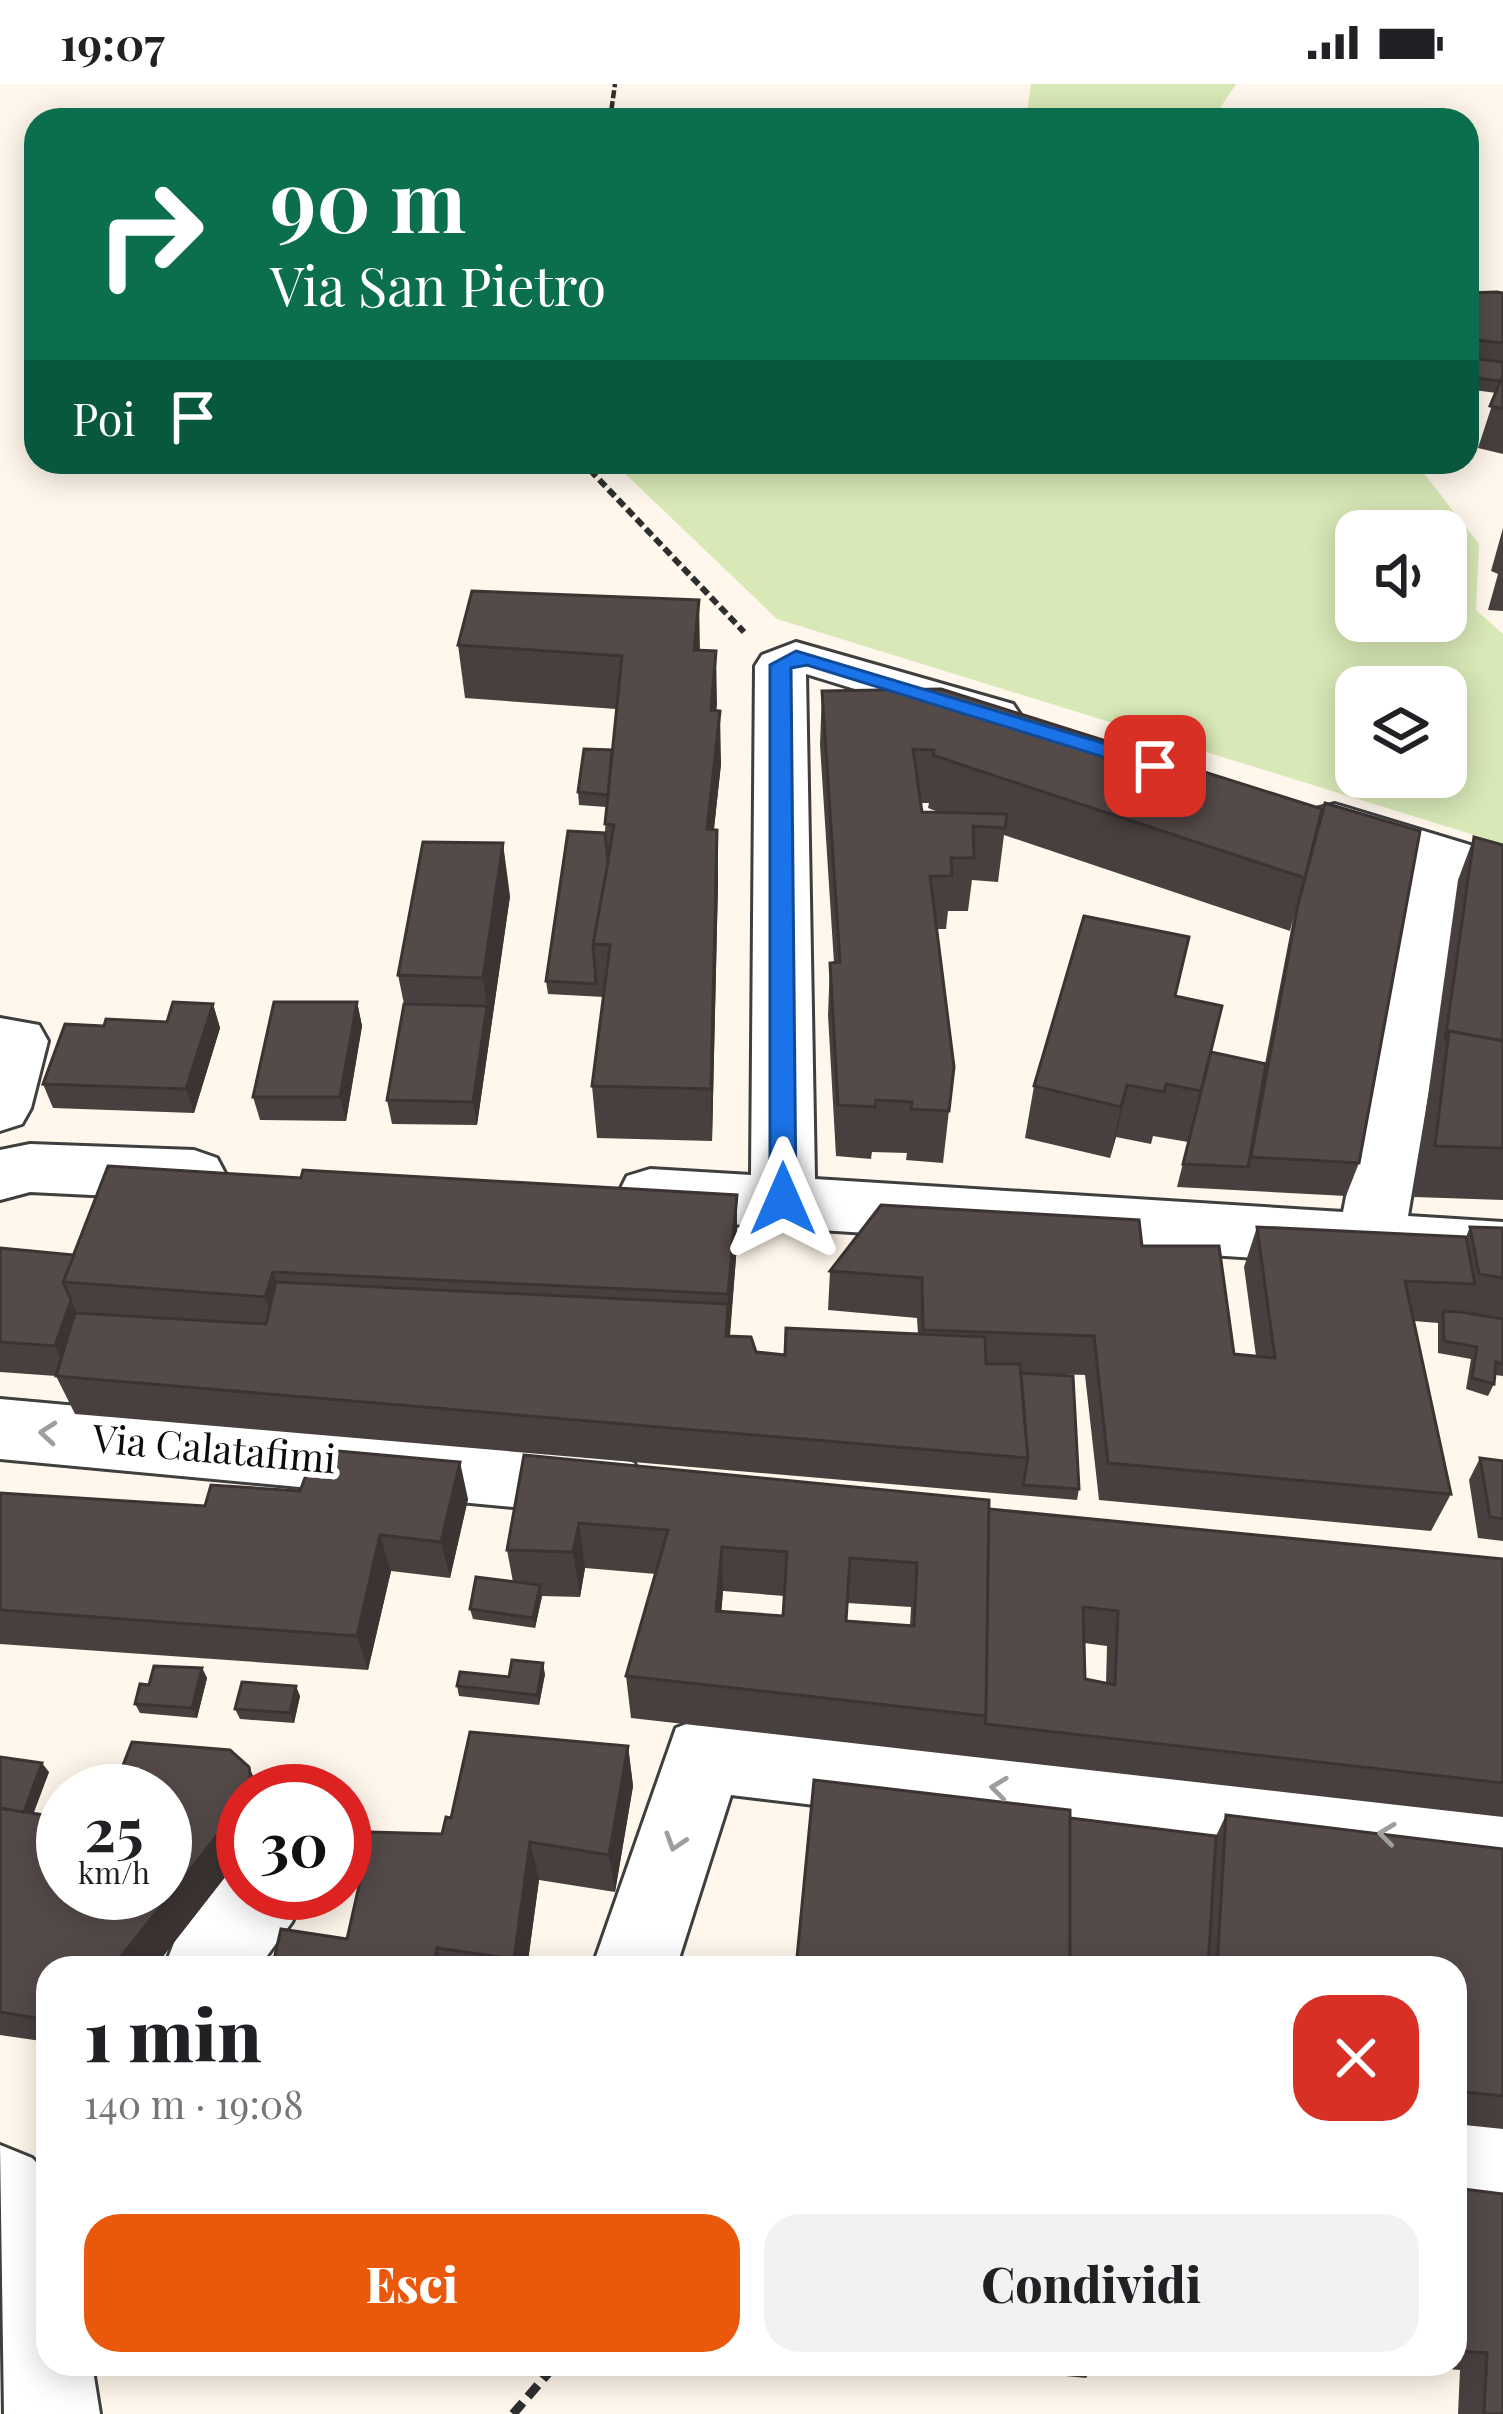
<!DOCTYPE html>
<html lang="it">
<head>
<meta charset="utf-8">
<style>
  :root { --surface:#fff; --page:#f2f2f2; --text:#202124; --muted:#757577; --accent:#ea580c }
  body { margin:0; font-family:"Playfair Display",serif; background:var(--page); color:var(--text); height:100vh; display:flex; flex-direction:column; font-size:45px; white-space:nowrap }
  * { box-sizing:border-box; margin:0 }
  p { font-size:39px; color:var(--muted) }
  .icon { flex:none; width:66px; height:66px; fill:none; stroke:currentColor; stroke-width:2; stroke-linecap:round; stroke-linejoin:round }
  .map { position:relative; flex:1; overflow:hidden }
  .side { position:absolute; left:36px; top:1872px; width:1431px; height:420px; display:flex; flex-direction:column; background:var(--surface); border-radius:36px; box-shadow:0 6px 30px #0003 }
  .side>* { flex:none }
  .hud { position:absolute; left:24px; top:24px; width:1455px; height:366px; border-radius:36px; box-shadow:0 6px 30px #0003; background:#0b6e4f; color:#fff; overflow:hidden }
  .tools { position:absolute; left:1335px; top:426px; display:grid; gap:24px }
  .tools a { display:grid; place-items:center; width:132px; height:132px; border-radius:24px; background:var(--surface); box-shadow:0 6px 30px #0003; font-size:60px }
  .speed { position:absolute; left:36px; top:1680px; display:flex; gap:24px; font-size:60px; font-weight:700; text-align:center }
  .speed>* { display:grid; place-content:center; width:156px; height:156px; border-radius:50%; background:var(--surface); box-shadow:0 6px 30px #0003; line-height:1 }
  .speed small { font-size:30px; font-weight:400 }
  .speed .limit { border:18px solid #d22; background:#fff; color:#111 }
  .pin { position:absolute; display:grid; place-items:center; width:102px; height:102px; color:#fff; margin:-51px; border-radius:24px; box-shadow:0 6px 18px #0006 }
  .me { position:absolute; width:132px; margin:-66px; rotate:0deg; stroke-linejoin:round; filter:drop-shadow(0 0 9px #0008) }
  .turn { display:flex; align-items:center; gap:42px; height:252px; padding:0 48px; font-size:54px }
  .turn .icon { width:156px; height:156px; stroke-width:2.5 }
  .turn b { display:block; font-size:84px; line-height:102px }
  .then { display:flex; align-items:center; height:114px; padding:0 48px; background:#0003; gap:24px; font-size:45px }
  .round { display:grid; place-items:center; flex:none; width:126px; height:126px; border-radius:36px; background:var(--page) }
  .headline { display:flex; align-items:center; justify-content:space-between; height:204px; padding:0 48px }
  h1 { font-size:72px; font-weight:800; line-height:90px }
  .button { display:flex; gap:24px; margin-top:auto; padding:24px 48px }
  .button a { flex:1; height:138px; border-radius:36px; background:var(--accent); color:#fff; font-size:48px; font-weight:800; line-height:138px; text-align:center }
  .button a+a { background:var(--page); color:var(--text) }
  .status { display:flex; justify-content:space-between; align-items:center; height:84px; padding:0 60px; background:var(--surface); direction:ltr }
  .status svg { height:33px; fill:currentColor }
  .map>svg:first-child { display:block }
  .green { fill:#d8e8b6; fill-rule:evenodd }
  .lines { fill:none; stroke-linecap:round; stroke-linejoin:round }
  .minor-casing { stroke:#3f3f3f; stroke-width:6 }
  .path-far2 { stroke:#2e2e2e; stroke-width:4.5; stroke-dasharray:8 3; stroke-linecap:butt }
  .path-far1 { stroke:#2e2e2e; stroke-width:6; stroke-dasharray:9 4.5; stroke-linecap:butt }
  .path { stroke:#2e2e2e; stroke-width:9; stroke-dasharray:15 8; stroke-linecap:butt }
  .minor { fill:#fff; fill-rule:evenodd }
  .wall { fill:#48403f; fill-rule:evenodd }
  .shaded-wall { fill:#3b3433 }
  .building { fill:#544b49; stroke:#3b3433; stroke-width:3; fill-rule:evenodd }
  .oneway { stroke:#9e9e9e }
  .route { fill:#1a73e8; stroke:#114b97; stroke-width:3 }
  .labels { text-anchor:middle; stroke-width:12; stroke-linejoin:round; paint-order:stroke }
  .street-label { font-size:39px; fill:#0c0c0c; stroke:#fff }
</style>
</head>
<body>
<div class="status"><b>19:07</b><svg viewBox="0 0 49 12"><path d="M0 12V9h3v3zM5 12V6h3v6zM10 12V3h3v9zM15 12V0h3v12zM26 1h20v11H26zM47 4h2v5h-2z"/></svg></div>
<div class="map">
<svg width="1503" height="2330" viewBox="0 0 1503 2330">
  <rect width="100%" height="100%" fill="#fff7eb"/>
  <!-- green -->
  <g class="green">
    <polygon points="1031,0 1236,0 1212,36 1026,36"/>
    <path d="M613 378H1415L1479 460 1476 526 1503 550V760L777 535ZM1356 447H1446V537H1356ZM1356 603H1446V693H1356Z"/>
  </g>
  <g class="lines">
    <defs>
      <g id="minor">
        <polygon points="796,558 1013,620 1021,632 1013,644 995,648 806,590 815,1095 1343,1128 1411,781 1316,751 1308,738 1316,725 1335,720 1503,771 1503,809 1464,798 1408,1132 1503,1138 1503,1190 650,1135 627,1128 618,1110 627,1092 650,1085 751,1091 755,582 762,571"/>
        <polygon points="0,934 39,941 48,957 31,1024 22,1040 0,1047"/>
        <polygon points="30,1060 194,1066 217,1074 226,1091 217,1108 194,1116 30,1108 0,1116 0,1066"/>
        <polygon points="0,1315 609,1370 634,1379 645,1401 634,1423 609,1432 0,1375"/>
        <polygon points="704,1633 1503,1723 1503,1803 731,1711 676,1884 592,1884 676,1644"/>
        <polygon points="243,1776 243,1809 304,1809 292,1838 258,1884 164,1884 176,1854 234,1780"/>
        <polygon points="1455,2023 1503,2027 1503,2117 1455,2113"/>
        <polygon points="0,2061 32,2074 48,2090 48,2280 92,2280 100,2330 4,2330"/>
      </g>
    </defs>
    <!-- minor casing -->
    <use href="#minor" class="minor-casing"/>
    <!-- path-far2 -->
    <g class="path-far2">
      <polyline points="610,36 615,0"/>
      <polyline points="582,378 593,389"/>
    </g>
    <!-- path-far1 -->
    <polyline class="path-far1" points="590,386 744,548"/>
    <!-- path -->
    <polyline class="path" points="513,2330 556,2280"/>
    <!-- minor -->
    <use href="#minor" class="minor"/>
  </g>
  <!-- wall -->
  <g class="wall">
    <polygon points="1467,209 1503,209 1503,370 1478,364 1496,309 1467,305"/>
    <polygon points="1503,444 1503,527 1488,526 1498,490 1491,487"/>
    <polygon points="458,561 716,567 716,626 721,680 714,745 717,746 718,799 712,1057 597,1054 592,1002 604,913 548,910 546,897 605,749 606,723 579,721 578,708 612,666 616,625 465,614"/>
    <path d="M822 607 1322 725 1359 1079 1346 1112 1177 1103 1195 1031 1188 1058 1153 1052 1151 1060 1116 1053 1110 1074 1025 1054 1034 1002 1175 912 1207 982 1265 980 1293 835 1290 847 1004 751 998 798 972 796 968 827H948L946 845H937L954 983 943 1079 906 1076 907 1069 872 1068 871 1075 836 1072 828 931 830 879H834L820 661ZM920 719H929L928 724 941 729 922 728Z"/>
    <polygon points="1474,753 1503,761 1503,1116 1414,1113 1458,796"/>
    <polygon points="510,812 477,1041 392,1040 387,1016 404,920 398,891"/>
    <polygon points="357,918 362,942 346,1037 260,1036 253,1013"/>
    <polygon points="213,920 220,944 194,1029 53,1024 43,1000 104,942 167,938"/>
    <polygon points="301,1094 737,1111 737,1161 730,1252 756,1268 785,1271 918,1250 917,1234 828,1226 830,1187 1142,1162 1234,1270 1256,1272 1244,1183 1257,1143 1466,1153 1470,1143 1503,1144 1503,1292 1495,1291 1494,1300 1488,1312 1466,1305 1471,1275 1438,1269 1438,1239 1414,1237 1451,1410 1431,1447 1099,1416 1085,1291 1024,1289 1079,1405 1077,1416 75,1330 56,1292 0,1288 0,1164 74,1171"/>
    <path d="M524 1371 989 1425 1503 1475V1733L631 1634 626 1592 656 1490 585 1484 580 1513 542 1512 535 1544 473 1535 470 1525 513 1498 507 1466ZM723 1507 784 1512 783 1532 721 1528ZM847 1519 911 1523 910 1542 846 1537ZM1084 1559 1107 1562 1106 1600 1085 1595Z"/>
    <polygon points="1480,1374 1503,1377 1503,1457 1478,1454 1469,1396"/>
    <polygon points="300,1407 468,1415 450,1494 391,1487 368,1586 0,1560 0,1409 205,1422"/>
    <polygon points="202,1584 207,1594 197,1634 140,1629 135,1620 149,1601"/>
    <polygon points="545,1590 539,1621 459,1612 457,1602"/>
    <polygon points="300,1612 294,1639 240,1635 235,1625"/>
    <polygon points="628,1662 633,1702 615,1808 539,1796 527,1884 272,1884 347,1855 442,1750 451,1734"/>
    <polygon points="0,1673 49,1688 33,1729 243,1770 154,1884 48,1884 48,1958 0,1951"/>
    <polygon points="1226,1731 1503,1765 1503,2045 1455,2040 1455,1884 796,1884 1070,1734 1216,1752"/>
    <polygon points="1455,2104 1503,2330 1458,2330 1460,2286 1411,2282 1411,2280 1455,2280"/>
    <polygon points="939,2280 1096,2280 1086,2294"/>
    <polygon points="1353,2280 1389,2280 1383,2284"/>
  </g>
  <!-- shaded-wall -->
  <g class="shaded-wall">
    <polygon points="699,516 700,569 694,566"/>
    <polygon points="716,567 717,620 712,679 711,626"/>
    <polygon points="720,627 721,680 708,798 707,745"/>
    <polygon points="717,746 718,799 712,1057 711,1005"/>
    <polygon points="503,759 510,812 477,1041 473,1018 487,922 483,894"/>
    <polygon points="357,918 362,942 346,1037 340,1013"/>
    <polygon points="213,920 220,944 194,1029 186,1005"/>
    <polygon points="1127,1001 1116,1053 1110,1074 1121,1023"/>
    <polygon points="737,1111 737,1161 729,1259 726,1252 728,1210"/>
    <polygon points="273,1188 289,1237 281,1262 265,1213"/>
    <polygon points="71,1216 85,1247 70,1294 55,1262"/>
    <polygon points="460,1378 468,1415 450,1494 441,1458"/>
    <polygon points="579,1439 585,1484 580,1513 573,1468"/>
    <polygon points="380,1451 391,1487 368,1586 357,1552"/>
    <polygon points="722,1463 723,1507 718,1571 716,1527"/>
    <polygon points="540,1501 542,1512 535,1544 533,1534"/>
    <polygon points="543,1579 545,1590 539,1621 537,1611"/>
    <polygon points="202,1584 207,1594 197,1634 192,1624"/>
    <polygon points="296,1602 300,1612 294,1639 290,1629"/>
    <polygon points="628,1662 633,1702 615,1808 609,1771"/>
    <polygon points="42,1679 49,1688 24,1755 17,1746"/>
    <polygon points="249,1683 260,1707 250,1707"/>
    <polygon points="243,1719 243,1770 154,1884 120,1884 116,1879"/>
    <polygon points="530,1758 539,1796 527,1884 517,1884 514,1875"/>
    <polygon points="437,1864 444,1884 433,1884"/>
  </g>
  <!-- building -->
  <g class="building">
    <polygon points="1497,208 1503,209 1503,259 1467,255 1475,227 1467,226 1470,213 1467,209"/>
    <polygon points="1467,274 1503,278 1503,291 1501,297 1467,293"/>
    <polygon points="1503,291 1503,325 1490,322"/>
    <polygon points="472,507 699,516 694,566 716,567 711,626 720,627 707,745 717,746 711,1005 592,1002 610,861 593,860 614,741 605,740 622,572 458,561"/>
    <polygon points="941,605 1322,725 1305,794 965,682 933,671 934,666 913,665 922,728 1007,730 1005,744 973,742 974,774 951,774 952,792 930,792 954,983 949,1027 911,1025 912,1018 876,1016 875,1023 838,1021 830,879 840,878 822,607"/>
    <polygon points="584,665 612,666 608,711 578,708"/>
    <polygon points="1325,719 1420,747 1359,1079 1251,1073 1298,820"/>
    <polygon points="568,747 605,749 608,778 593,860 596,900 546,897"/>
    <polygon points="1474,753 1503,761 1503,957 1449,947 1445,957"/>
    <polygon points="423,758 503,759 483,894 398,891"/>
    <polygon points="1084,832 1189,853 1175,912 1222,922 1201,1007 1166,1000 1164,1008 1127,1001 1121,1023 1034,1002"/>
    <polygon points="173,918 213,920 186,1005 43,1000 65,940 104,942 106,935 167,938"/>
    <polygon points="274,918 357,918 340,1013 253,1013"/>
    <polygon points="404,920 487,922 473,1018 387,1016"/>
    <polygon points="1449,947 1503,957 1503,1064 1435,1062"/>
    <polygon points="1211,968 1266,980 1248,1083 1183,1080"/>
    <polygon points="108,1082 301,1094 303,1086 737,1111 728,1210 273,1188 265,1213 63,1198"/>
    <polygon points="881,1121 1139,1136 1142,1162 1219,1162 1234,1270 1275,1274 1257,1143 1466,1153 1475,1200 1405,1197 1451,1410 1108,1379 1094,1252 923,1246 922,1194 830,1187"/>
    <polygon points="1470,1143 1503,1144 1503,1194 1479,1190"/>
    <polygon points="0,1164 74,1171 63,1198 71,1216 55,1262 0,1258"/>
    <polygon points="276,1198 728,1220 726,1252 751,1253 756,1268 785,1271 786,1244 985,1253 986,1280 1020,1280 1028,1374 56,1292 75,1229 266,1240"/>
    <polygon points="1443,1227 1461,1228 1503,1235 1503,1280 1496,1278 1494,1300 1472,1294 1477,1263 1444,1257"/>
    <polygon points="1021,1289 1073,1292 1079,1405 1023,1401 1028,1374"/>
    <polygon points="316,1365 460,1378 441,1458 380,1451 357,1552 0,1526 0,1409 205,1422 211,1401 300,1407"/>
    <path d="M524 1371 989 1416 986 1632 626 1592 668 1446 579 1439 573 1468 507 1466ZM722 1463 787 1468 783 1532 716 1527ZM850 1474 917 1479 914 1542 846 1537Z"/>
    <polygon points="1480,1374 1503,1377 1503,1435 1490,1433"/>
    <path d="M989 1425 1503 1475V1699L985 1640 986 1632ZM1083 1523 1118 1527 1115 1601 1085 1595Z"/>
    <polygon points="476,1493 540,1501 533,1534 470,1525"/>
    <polygon points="512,1576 543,1579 537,1611 457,1602 460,1588 509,1593"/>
    <polygon points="154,1582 202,1584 192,1624 135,1620 140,1600 149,1601"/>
    <polygon points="242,1598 296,1602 290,1629 235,1625"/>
    <polygon points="470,1648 628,1662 609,1771 530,1758 514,1875 437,1864 433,1884 272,1884 281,1845 347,1855 371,1748 442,1750 446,1733 451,1734"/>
    <polygon points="132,1658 230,1666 249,1683 252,1703 250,1707 243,1707 243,1719 116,1879 104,1877 100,1884 48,1884 48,1936 0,1928 0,1724 63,1734 63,1809 165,1809 165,1707 113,1707"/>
    <polygon points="0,1673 42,1679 24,1728 0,1724"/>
    <polygon points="814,1696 1070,1726 1070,1884 796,1884"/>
    <polygon points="1226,1731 1503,1765 1503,2012 1455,2007 1455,1884 1217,1884"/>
    <polygon points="1070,1734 1216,1752 1208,1884 1070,1884"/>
    <polygon points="1455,2104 1503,2110 1503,2330 1484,2330 1487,2269 1455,2267"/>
  </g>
  <!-- one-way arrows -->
  <defs><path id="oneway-chevron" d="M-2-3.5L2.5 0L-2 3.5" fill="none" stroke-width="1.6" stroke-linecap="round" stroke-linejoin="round" transform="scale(3)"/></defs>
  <g class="oneway">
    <use href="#oneway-chevron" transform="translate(48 1349) rotate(-175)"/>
    <use href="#oneway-chevron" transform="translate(999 1704) rotate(-173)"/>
    <use href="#oneway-chevron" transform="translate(1387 1750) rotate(-173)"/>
    <use href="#oneway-chevron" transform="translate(675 1758) rotate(108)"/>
  </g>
  <!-- route -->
  <polygon class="route" points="796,567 1163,677 1166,682 1155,689 807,581 791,584 796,1115 783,1126 770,1115 770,581"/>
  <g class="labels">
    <!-- street labels -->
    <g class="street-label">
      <text transform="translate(214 1365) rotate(5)" y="14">Via Calatafimi</text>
    </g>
  </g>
</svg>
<div class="tools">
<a><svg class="icon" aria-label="sound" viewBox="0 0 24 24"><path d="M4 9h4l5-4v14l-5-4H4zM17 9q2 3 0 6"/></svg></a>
<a><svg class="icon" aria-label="layers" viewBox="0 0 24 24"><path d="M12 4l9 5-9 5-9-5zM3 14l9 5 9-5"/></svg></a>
</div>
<div class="speed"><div>25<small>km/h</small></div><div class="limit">30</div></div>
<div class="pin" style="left:1155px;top:682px;background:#d93025"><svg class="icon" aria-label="arrive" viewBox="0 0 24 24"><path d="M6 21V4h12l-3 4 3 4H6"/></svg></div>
<svg class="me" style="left:783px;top:1115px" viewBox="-20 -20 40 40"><path d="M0-17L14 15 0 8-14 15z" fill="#1a73e8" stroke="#fff" stroke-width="4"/></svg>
<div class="hud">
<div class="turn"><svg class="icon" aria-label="right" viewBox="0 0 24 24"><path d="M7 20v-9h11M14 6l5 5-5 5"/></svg><div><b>90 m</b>Via San Pietro</div></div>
<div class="then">Poi<svg class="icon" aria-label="arrive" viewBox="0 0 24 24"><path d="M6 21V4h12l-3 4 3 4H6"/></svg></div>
</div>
<section class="side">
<div class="headline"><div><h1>1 min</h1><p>140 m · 19:08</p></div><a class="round" style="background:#d93025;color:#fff"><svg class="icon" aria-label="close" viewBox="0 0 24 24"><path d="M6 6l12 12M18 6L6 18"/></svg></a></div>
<div class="button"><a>Esci</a><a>Condividi</a></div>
</section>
</div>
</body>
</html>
